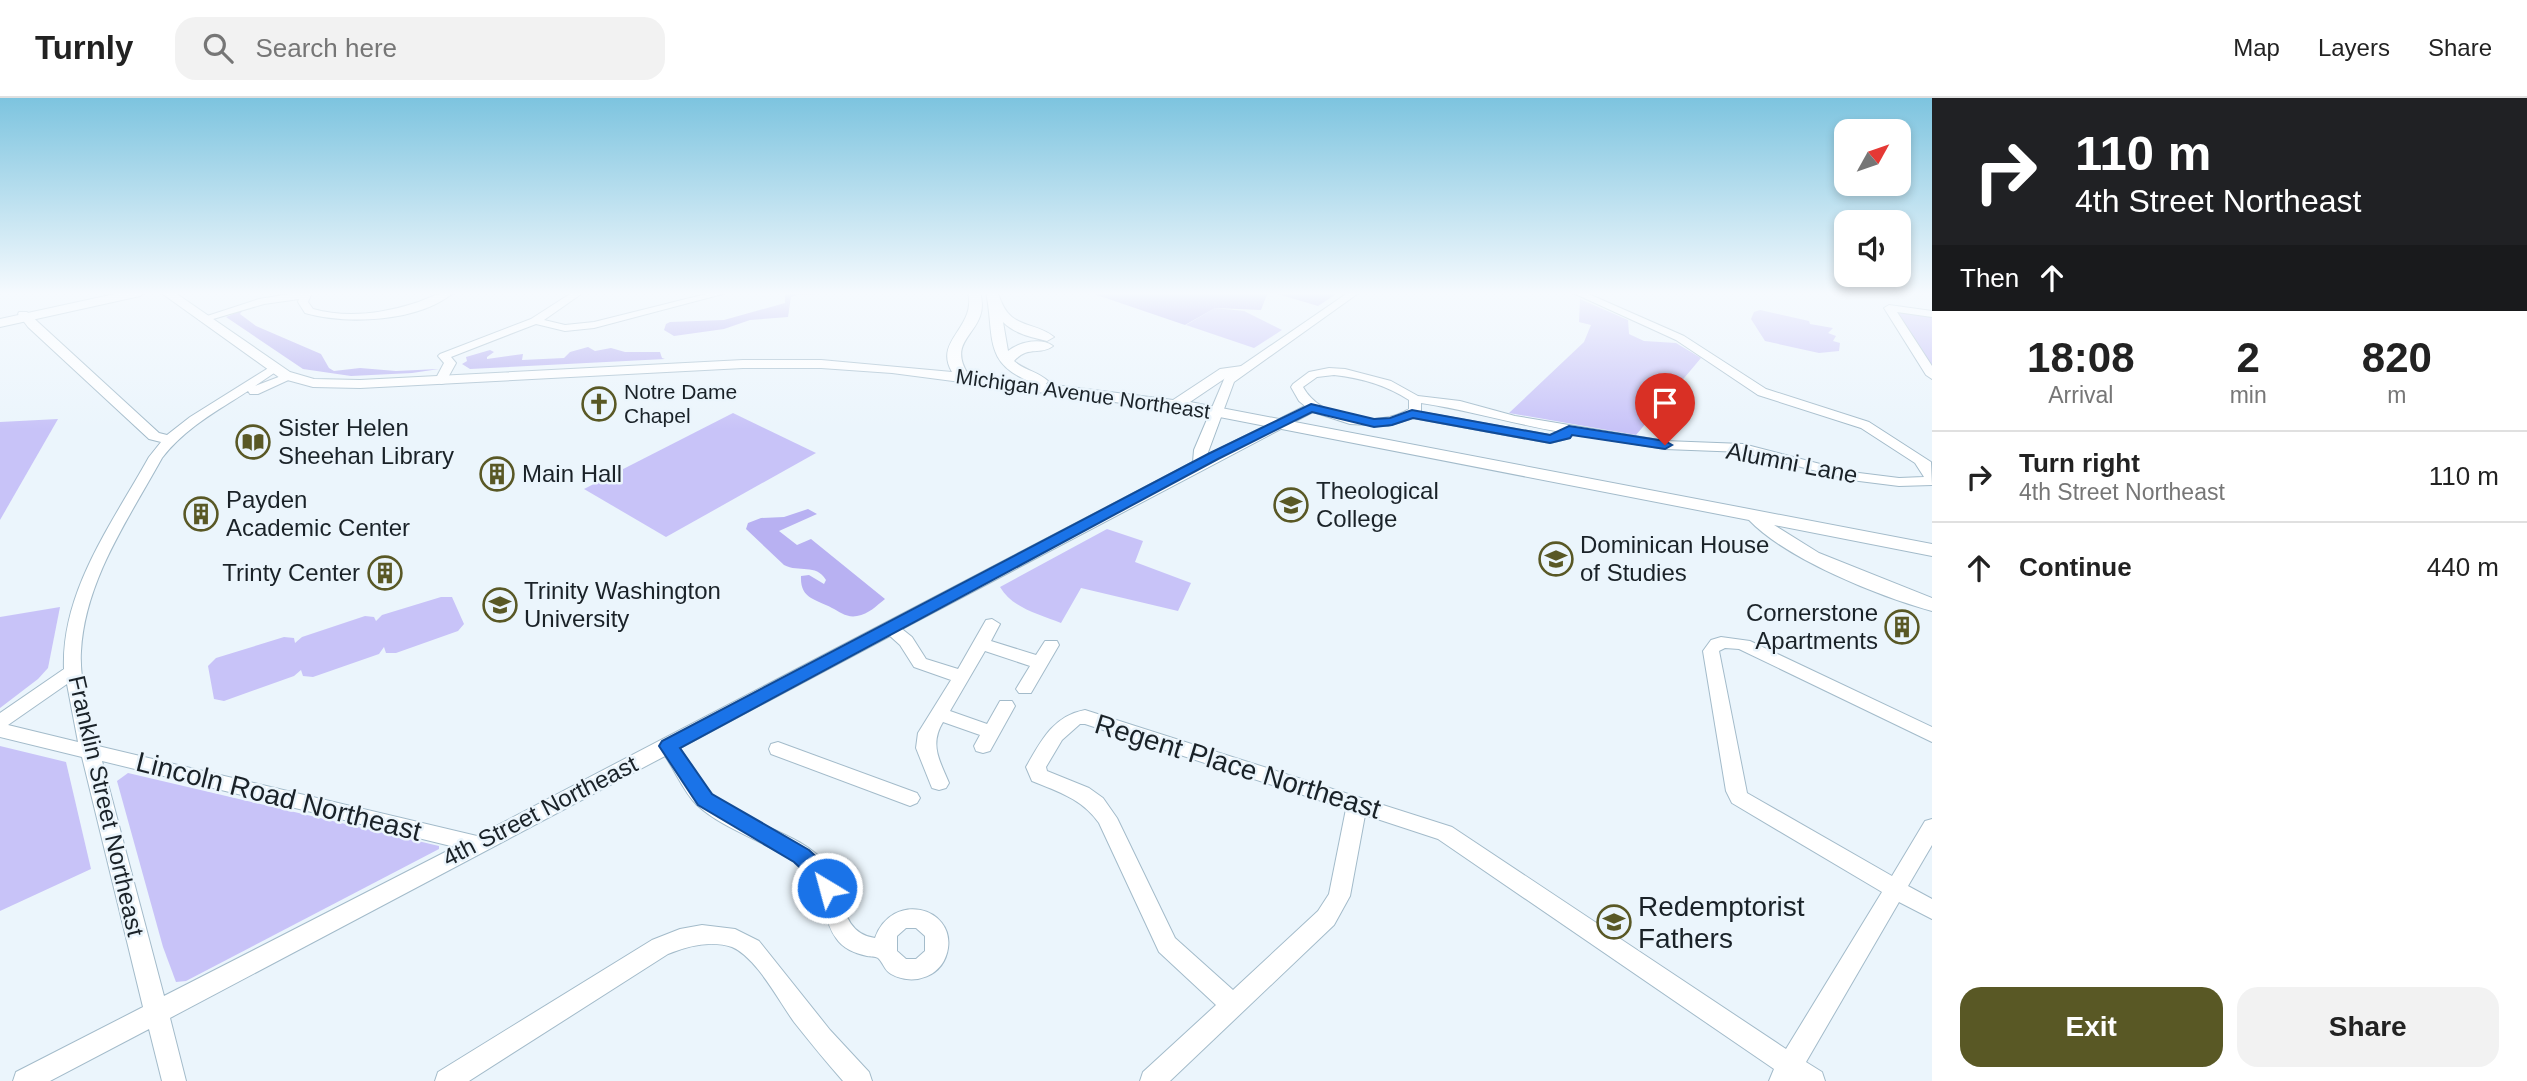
<!DOCTYPE html>
<html lang="en">
<head>
<meta charset="utf-8">
<style>
  :root { --surface:#fff; --page:#f2f2f2; --text:#222; --muted:#767676; --line:#e0e0e0; --accent:#595825 }
  body { margin:0; font-family:Arial,sans-serif; background:var(--page); color:var(--text); height:100vh; display:flex; flex-direction:column; font-size:26px; white-space:nowrap }
  * { box-sizing:border-box; margin:0 }
  p { font-size:23px; color:var(--muted) }
  .icon { flex:none; width:38px; height:38px; fill:none; stroke:currentColor; stroke-width:2; stroke-linecap:round; stroke-linejoin:round }
  .map { position:relative; flex:1; overflow:hidden }
  .details { display:flex; flex-direction:column; background:var(--surface); width:595px }
  .details>* { flex:none }
  .top-card { background:#202124; color:#fff; overflow:hidden }
  .needle { width:46px; rotate:50deg }
  .tools { position:absolute; left:1834px; top:21px; display:grid; gap:14px }
  .tools a { display:grid; place-items:center; width:77px; height:77px; border-radius:14px; background:var(--surface); box-shadow:0 4px 10px #0003; font-size:35px }
  .pin { position:absolute; display:grid; place-items:center; width:60px; height:60px; color:#fff; margin:-72px -30px; border-radius:50% 50% 50% 0; rotate:-45deg; box-shadow:0 0 7px #0007 }
  .pin .icon { rotate:45deg }
  .me { position:absolute; width:77px; margin:-38px; rotate:323deg; stroke-linejoin:round; filter:drop-shadow(0 0 5px #0008) }
  .turn { display:flex; align-items:center; gap:24px; height:147px; padding:0 28px; font-size:32px }
  .turn .icon { width:91px; height:91px; stroke-width:2.5 }
  .turn b { display:block; font-size:49px; line-height:60px }
  .then { display:flex; align-items:center; height:66px; padding:0 28px; background:#0003; gap:14px; font-size:26px }
  .eta { display:flex; justify-content:space-evenly; align-items:center; height:119px; text-align:center }
  .eta b { font-size:42px; font-weight:600; line-height:49px }
  .action { display:flex; gap:14px; margin-top:auto; padding:14px 28px }
  .action a { flex:1; height:80px; border-radius:21px; background:var(--accent); color:#fff; font-size:28px; font-weight:600; line-height:80px; text-align:center }
  .action a+a { background:var(--page); color:var(--text) }
  ul { padding:0; list-style:none }
  li { display:flex; align-items:center; gap:21px; height:91px; padding:0 28px; border-top:2px solid var(--line) }
  li div { flex:1 }
  li b { display:block; font-size:26px }
  li em { font-style:normal }
  header { display:flex; align-items:center; gap:42px; box-sizing:border-box; height:98px; padding:0 35px; background:var(--surface); border-bottom:2px solid var(--line) }
  header strong { font-size:33px }
  nav { display:flex; gap:38px; margin-inline-start:auto; font-size:24px }
  .search { width:490px; height:63px; background:var(--page); display:flex; align-items:center; gap:18px; box-sizing:border-box; padding:0 24px; border-radius:21px; color:var(--muted); font-size:26px }
  main { display:flex; flex:1; min-height:0 }
  .map>svg:first-child { display:block }
  .green { fill:#c8c3f8 }
  .forest { fill:#b8b1f2 }
  .lines { fill:none; stroke-linecap:round; stroke-linejoin:round }
  .minor-casing { stroke:#a3bbca; stroke-width:2 }
  .major-casing { stroke:#a3bbca; stroke-width:2 }
  .minor { fill:#fff; fill-rule:evenodd }
  .major { fill:#fff; fill-rule:evenodd }
  .route { fill:#1a73e8; stroke:#114b97; stroke-width:2 }
  .labels { text-anchor:middle; stroke-width:5; stroke-linejoin:round; paint-order:stroke }
  .far-poi-label { font-size:21px; fill:#1a2228; stroke:#ebf5fc; text-anchor:start }
  .far-street-label { font-size:21px; fill:#1a2228; stroke:#ebf5fc }
  .poi-label { font-size:24px; fill:#1a2228; stroke:#ebf5fc; text-anchor:start }
  .street-label { font-size:24px; fill:#1a2228; stroke:#ebf5fc }
  .near-street-label { font-size:28px; fill:#1a2228; stroke:#ebf5fc }
  .near-poi-label { font-size:28px; fill:#1a2228; stroke:#ebf5fc; text-anchor:start }
</style>
</head>
<body>
<header>
<strong>Turnly</strong>
<div class="search"><svg class="icon" aria-label="search" viewBox="0 0 24 24"><circle cx="10" cy="10" r="6"/><path d="M15 15l6 6"/></svg>Search here</div>
<nav><a>Map</a><a>Layers</a><a>Share</a></nav>
</header>
<main>
<div class="map">
<svg width="1932" height="983" viewBox="0 0 1932 983">
  <rect width="100%" height="100%" fill="#ebf5fc"/>
  <!-- green -->
  <g class="green">
    <polygon points="1580,201 1628,222 1629,236 1644,243 1676,245 1701,260 1636,337 1509,315 1584,244 1591,227 1579,224"/>
    <polygon points="1215,210 1244,213 1282,232 1254,250 1186,227"/>
    <polygon points="1760,212 1809,223 1810,226 1833,230 1828,235 1836,238 1833,243 1840,245 1839,253 1819,255 1765,243 1751,221 1754,214"/>
    <polygon points="1905,214 1932,218 1932,269 1898,216"/>
    <polygon points="733,315 816,355 666,439 584,391"/>
    <polygon points="58,321 0,422 0,324"/>
    <path d="M1107 431 1143 443 1135 464 1191 485 1178 513 1081 490 1061 525C1039 516 1012 510 1000 489Z"/>
    <polygon points="441,499 452,499 464,526 458,533 396,555 386,555 384,549 379,556 313,579 303,578 301,572 294,578 224,603 214,601 208,568 216,560 284,539 294,540 295,545 302,539 365,518 374,519 376,523 382,517"/>
    <polygon points="60,509 48,570 38,581 0,610 0,519"/>
    <polygon points="0,648 66,664 91,771 0,813"/>
    <polygon points="128,675 439,748 439,751 186,883 176,884 163,849 117,683"/>
  </g>
  <!-- forest -->
  <g class="forest">
    <polygon points="785,194 864,194 797,197 791,199 788,219 750,222 724,231 674,238 664,232 666,226 670,224 724,222 785,205"/>
    <polygon points="1088,194 1268,194 1261,212 1215,210 1185,227"/>
    <polygon points="1278,194 1339,194 1318,208 1281,197"/>
    <polygon points="243,212 240,216 256,228 321,256 329,270 334,273 360,270 396,273 439,271 412,275 351,278 303,271 226,219"/>
    <polygon points="588,249 595,253 611,250 625,254 660,254 662,260 665,261 470,271 462,266 467,263 466,259 490,252 494,254 487,259 487,261 523,256 522,262 564,260 570,254"/>
    <path d="M808 411 817 416 779 433 797 447 811 441 885 501C876 508 869 516 857 518 847 520 840 514 832 510 815 501 800 501 801 478L809 477 824 486 826 482C816 465 799 475 784 467L746 431 748 425 761 420 784 419Z"/>
  </g>
  <g class="lines">
    <defs>
      <g id="minor">
        <path d="M302 194H312L308 204 313 211C345 220 380 216 412 206 427 202 439 193 454 194 420 224 347 227 305 215L298 204 299 201 264 206 203 224 198 221 259 201Z"/>
        <polygon points="573,194 584,194 544,222 565,227 594,224 714,194 730,194 594,230 565,233 536,226 451,259 456,265 445,285 441,286 435,282 444,265 438,258 440,256 531,221"/>
        <path d="M1349 194H1360L1234 284 1207 357 1305 308 1299 303 1291 289 1293 286 1309 274 1329 270 1345 271 1391 283 1418 298 1460 303 1515 318 1665 343 1743 346 1851 374 1899 380 1924 379 1915 365 1861 330 1758 297 1676 242 1571 194H1584L1684 238 1766 291 1869 324 1931 364 1932 387 1899 388 1851 382 1743 354 1665 351 1573 336 1570 340 1550 345 1413 320 1388 328 1350 326 1313 314 902 531 912 539 926 561 958 571 986 522 992 521 1000 526 991 543 1036 557 1045 543H1057L1059 547 1031 595H1019L1016 591 1030 568 985 553 950 613 987 626 1000 603H1012L1015 608 990 653 983 655 976 653 974 648 980 637 943 624C929 647 940 663 949 685L946 690 939 692 932 690 916 650 918 635 951 582 914 569 900 547 890 538 680 650C693 670 703 690 722 705 754 728 803 736 828 768 846 792 837 834 875 840 892 793 954 809 948 850 944 878 914 889 891 876 884 872 883 864 878 860 875 858 871 859 867 858 855 855 843 851 836 840 823 823 823 790 810 777 778 745 730 737 697 707 683 693 676 674 665 658L170 920 186 983H162L149 931 50 983H13L16 974 143 909 82 659 0 639V615L64 571C61 493 113 424 149 359L161 344 149 341 28 229 18 216 19 214H27L159 335 167 337 190 319 270 269H278L280 271 255 288 289 275 295 279 258 296H250L248 293C217 313 185 330 162 360 129 420 85 482 81 553 79 583 90 619 98 648L477 738 1193 364 1194 352 1225 279ZM1334 277C1361 280 1386 287 1409 302V311C1378 330 1321 322 1303 289L1317 279ZM1421 305C1468 312 1514 326 1561 334L1550 337 1421 314ZM67 586 78 644 8 627ZM102 663 455 749 164 898ZM906 830H916L925 838V853L916 861H906L897 853V838Z"/>
        <polygon points="1889,207 1932,213 1932,219 1897,214 1932,268 1932,281 1926,277 1884,210"/>
        <path d="M1721 539 1750 543 1932 629V644L1739 551 1725 550 1719 553 1747 695 1892 778 1925 723 1932 721V747L1908 788 1932 801V821L1899 804 1806 964 1822 974 1825 983H1769L1774 971 1438 741 1365 717 1350 798 1334 827 1170 983H1140L1143 974 1216 907 1159 854 1099 725C1082 701 1059 694 1032 683L1026 669C1041 643 1053 618 1085 612L1452 729 1786 951 1882 794 1732 705 1726 693 1703 553 1711 542ZM1080 626H1085L1346 711 1329 796 1318 813 1233 892 1175 840 1117 720 1103 700 1089 690 1047 673 1046 669 1062 642Z"/>
        <polygon points="778,644 917,695 920,700 917,705 910,708 771,656 769,651 771,646"/>
        <path d="M702 827 735 831 759 843 830 932 869 974 872 983H843C826 964 810 944 794 924 779 903 756 859 732 849 712 842 687 848 668 856L469 983H435L438 974 652 842 680 831Z"/>
      </g>
      <g id="major">
        <polygon points="124,194 146,194 140,198 0,229 0,221"/>
        <path d="M160 194H174L290 274 314 281 360 282 743 262H821L952 274C933 242 977 230 968 194H980C992 235 944 238 968 276L1031 284C982 265 995 237 986 194H998C1008 233 1033 222 1054 239L1047 243C1031 239 1015 236 1003 224L1008 253C1019 244 1041 239 1053 248 1040 258 1028 247 1014 263 1024 272 1039 274 1048 283L1046 286 1173 302 1220 271 1249 267V273L1230 277 1190 304 1932 446V458L1774 427 1819 455 1932 500V513C1880 499 1786 461 1749 422L1199 315 892 275 821 270H743L360 290 313 289 280 280Z"/>
      </g>
    </defs>
    <!-- minor casing -->
    <use href="#minor" class="minor-casing"/>
    <!-- major casing -->
    <use href="#major" class="major-casing"/>
    <!-- minor -->
    <use href="#minor" class="minor"/>
    <!-- major -->
    <use href="#major" class="major"/>
  </g>
  <!-- sky -->
  <linearGradient id="sky" x2="0" y2="1"><stop stop-color="#7dc4df"/><stop offset="0.59" stop-color="#f6fafe"/><stop offset="1" stop-color="#f6fafe" stop-opacity="0"/></linearGradient>
  <rect width="1932" height="331" fill="url(#sky)"/>
  <!-- route -->
  <polygon class="route" points="1311,306 1374,321 1390,320 1412,312 1550,337 1569,328 1665,343 1672,347 1665,351 1572,337 1570,340 1550,345 1413,320 1392,327 1374,329 1312,314 1218,361 680,650 712,696 809,752 832,773 838,790 835,796 827,799 820,796 815,784 794,764 698,707 659,648 662,643 1208,356"/>
  <!-- icons -->
  <defs>
    <symbol id="church-ring" viewBox="-11 -11 22 22"><circle r="9.5" fill="#ebf5fc" stroke="#595825" stroke-width="1.5"/><path d="M-1.2-6h2.4v3.5h3.3v2.4h-3.3V6h-2.4V-.1h-3.3v-2.4h3.3Z" fill="#595825"/></symbol>
    <symbol id="library-ring" viewBox="-11 -11 22 22"><circle r="9.5" fill="#ebf5fc" stroke="#595825" stroke-width="1.5"/><path d="M-6-4Q-3-5.5-.7-3.5V5Q-3 3-6 4ZM6-4Q3-5.5 .7-3.5V5Q3 3 6 4Z" fill="#595825"/></symbol>
    <symbol id="building-ring" viewBox="-11 -11 22 22"><circle r="9.5" fill="#ebf5fc" stroke="#595825" stroke-width="1.5"/><path d="M-4-6H4V6H1V3H-1V6H-4ZM-2.5-4.3h1.7v1.8h-1.7ZM.8-4.3h1.7v1.8H.8ZM-2.5-1h1.7V.8h-1.7ZM.8-1h1.7V.8H.8Z" fill="#595825"/></symbol>
    <symbol id="school-ring" viewBox="-11 -11 22 22"><circle r="9.5" fill="#ebf5fc" stroke="#595825" stroke-width="1.5"/><path d="M0-5L7-2L0 1L-7-2ZM-4 1L0 2.5L4 1V4Q0 6-4 4Z" fill="#595825"/></symbol>
    <symbol id="university-ring" viewBox="-11 -11 22 22"><circle r="9.5" fill="#ebf5fc" stroke="#595825" stroke-width="1.5"/><path d="M0-5L7-2L0 1L-7-2ZM-4 1L0 2.5L4 1V4Q0 6-4 4Z" fill="#595825"/></symbol>
  </defs>
  <g fill-rule="evenodd">
    <use href="#church-ring" x="580" y="287" width="38" height="38"/>
    <use href="#library-ring" x="234" y="325" width="38" height="38"/>
    <use href="#building-ring" x="478" y="357" width="38" height="38"/>
    <use href="#school-ring" x="1272" y="388" width="38" height="38"/>
    <use href="#building-ring" x="182" y="397" width="38" height="38"/>
    <use href="#university-ring" x="1537" y="442" width="38" height="38"/>
    <use href="#building-ring" x="366" y="456" width="38" height="38"/>
    <use href="#university-ring" x="481" y="488" width="38" height="38"/>
    <use href="#building-ring" x="1883" y="510" width="38" height="38"/>
    <use href="#university-ring" x="1595" y="805" width="38" height="38"/>
  </g>
  <g class="labels">
    <!-- far-poi labels -->
    <g class="far-poi-label">
      <text x="624" y="301">Notre Dame<tspan x="624" dy="24">Chapel</tspan></text>
    </g>
    <!-- far-street labels -->
    <g class="far-street-label">
      <text transform="translate(1083 296) rotate(8)" y="7">Michigan Avenue Northeast</text>
    </g>
    <!-- poi labels -->
    <g class="poi-label">
      <text x="278" y="338">Sister Helen<tspan x="278" dy="28">Sheehan Library</tspan></text>
      <text x="522" y="384">Main Hall</text>
      <text x="1316" y="401">Theological<tspan x="1316" dy="28">College</tspan></text>
      <text x="226" y="410">Payden<tspan x="226" dy="28">Academic Center</tspan></text>
      <text x="1580" y="455">Dominican House<tspan x="1580" dy="28">of Studies</tspan></text>
      <text x="360" y="483" text-anchor="end">Trinty Center</text>
      <text x="524" y="501">Trinity Washington<tspan x="524" dy="28">University</tspan></text>
      <text x="1878" y="523" text-anchor="end">Cornerstone<tspan x="1878" dy="28">Apartments</tspan></text>
    </g>
    <!-- street labels -->
    <g class="street-label">
      <text transform="translate(1792 365) rotate(11)" y="8">Alumni Lane</text>
      <text transform="translate(106 708) rotate(77)" y="8">Franklin Street Northeast</text>
      <text transform="translate(540 713) rotate(-27)" y="8">4th Street Northeast</text>
    </g>
    <!-- near-street labels -->
    <g class="near-street-label">
      <text transform="translate(1238 668) rotate(17)" y="10">Regent Place Northeast</text>
      <text transform="translate(279 698) rotate(14)" y="10">Lincoln Road Northeast</text>
    </g>
    <!-- near-poi labels -->
    <g class="near-poi-label">
      <text x="1638" y="818">Redemptorist<tspan x="1638" dy="32">Fathers</tspan></text>
    </g>
  </g>
</svg>
<div class="tools">
<a><svg class="needle" viewBox="-14 -14 28 28"><path d="M0-13l5 13h-10z" fill="#e53935"/><path d="M0 13l5-13h-10z" fill="#767676"/></svg></a>
<a><svg class="icon" aria-label="sound" viewBox="0 0 24 24"><path d="M4 9h4l5-4v14l-5-4H4zM17 9q2 3 0 6"/></svg></a>
</div>
<div class="pin" style="left:1665px;top:347px;background:#d93025"><svg class="icon" aria-label="arrive" viewBox="0 0 24 24"><path d="M6 21V4h12l-3 4 3 4H6"/></svg></div>
<svg class="me" style="left:827px;top:790px" viewBox="-20 -20 40 40"><circle r="17" fill="#1a73e8" stroke="#fff" stroke-width="3"/><path d="M0-11L8 9 0 5-8 9z" fill="#fff"/></svg>
</div>
<section class="details">
<div class="top-card">
<div class="turn"><svg class="icon" aria-label="right" viewBox="0 0 24 24"><path d="M7 20v-9h11M14 6l5 5-5 5"/></svg><div><b>110 m</b>4th Street Northeast</div></div>
<div class="then">Then<svg class="icon" aria-label="ahead" viewBox="0 0 24 24"><path d="M12 20V5M6 11l6-6 6 6"/></svg></div>
</div>
<div class="eta">
<div><b>18:08</b><p>Arrival</p></div>
<div><b>2</b><p>min</p></div>
<div><b>820</b><p>m</p></div>
</div>
<ul>
<li><svg class="icon" aria-label="right" viewBox="0 0 24 24"><path d="M7 20v-9h11M14 6l5 5-5 5"/></svg><div><b>Turn right</b><p>4th Street Northeast</p></div><em>110 m</em></li>
<li><svg class="icon" aria-label="ahead" viewBox="0 0 24 24"><path d="M12 20V5M6 11l6-6 6 6"/></svg><div><b>Continue</b></div><em>440 m</em></li>
</ul>
<div class="action"><a>Exit</a><a>Share</a></div>
</section>
</main>
</body>
</html>
